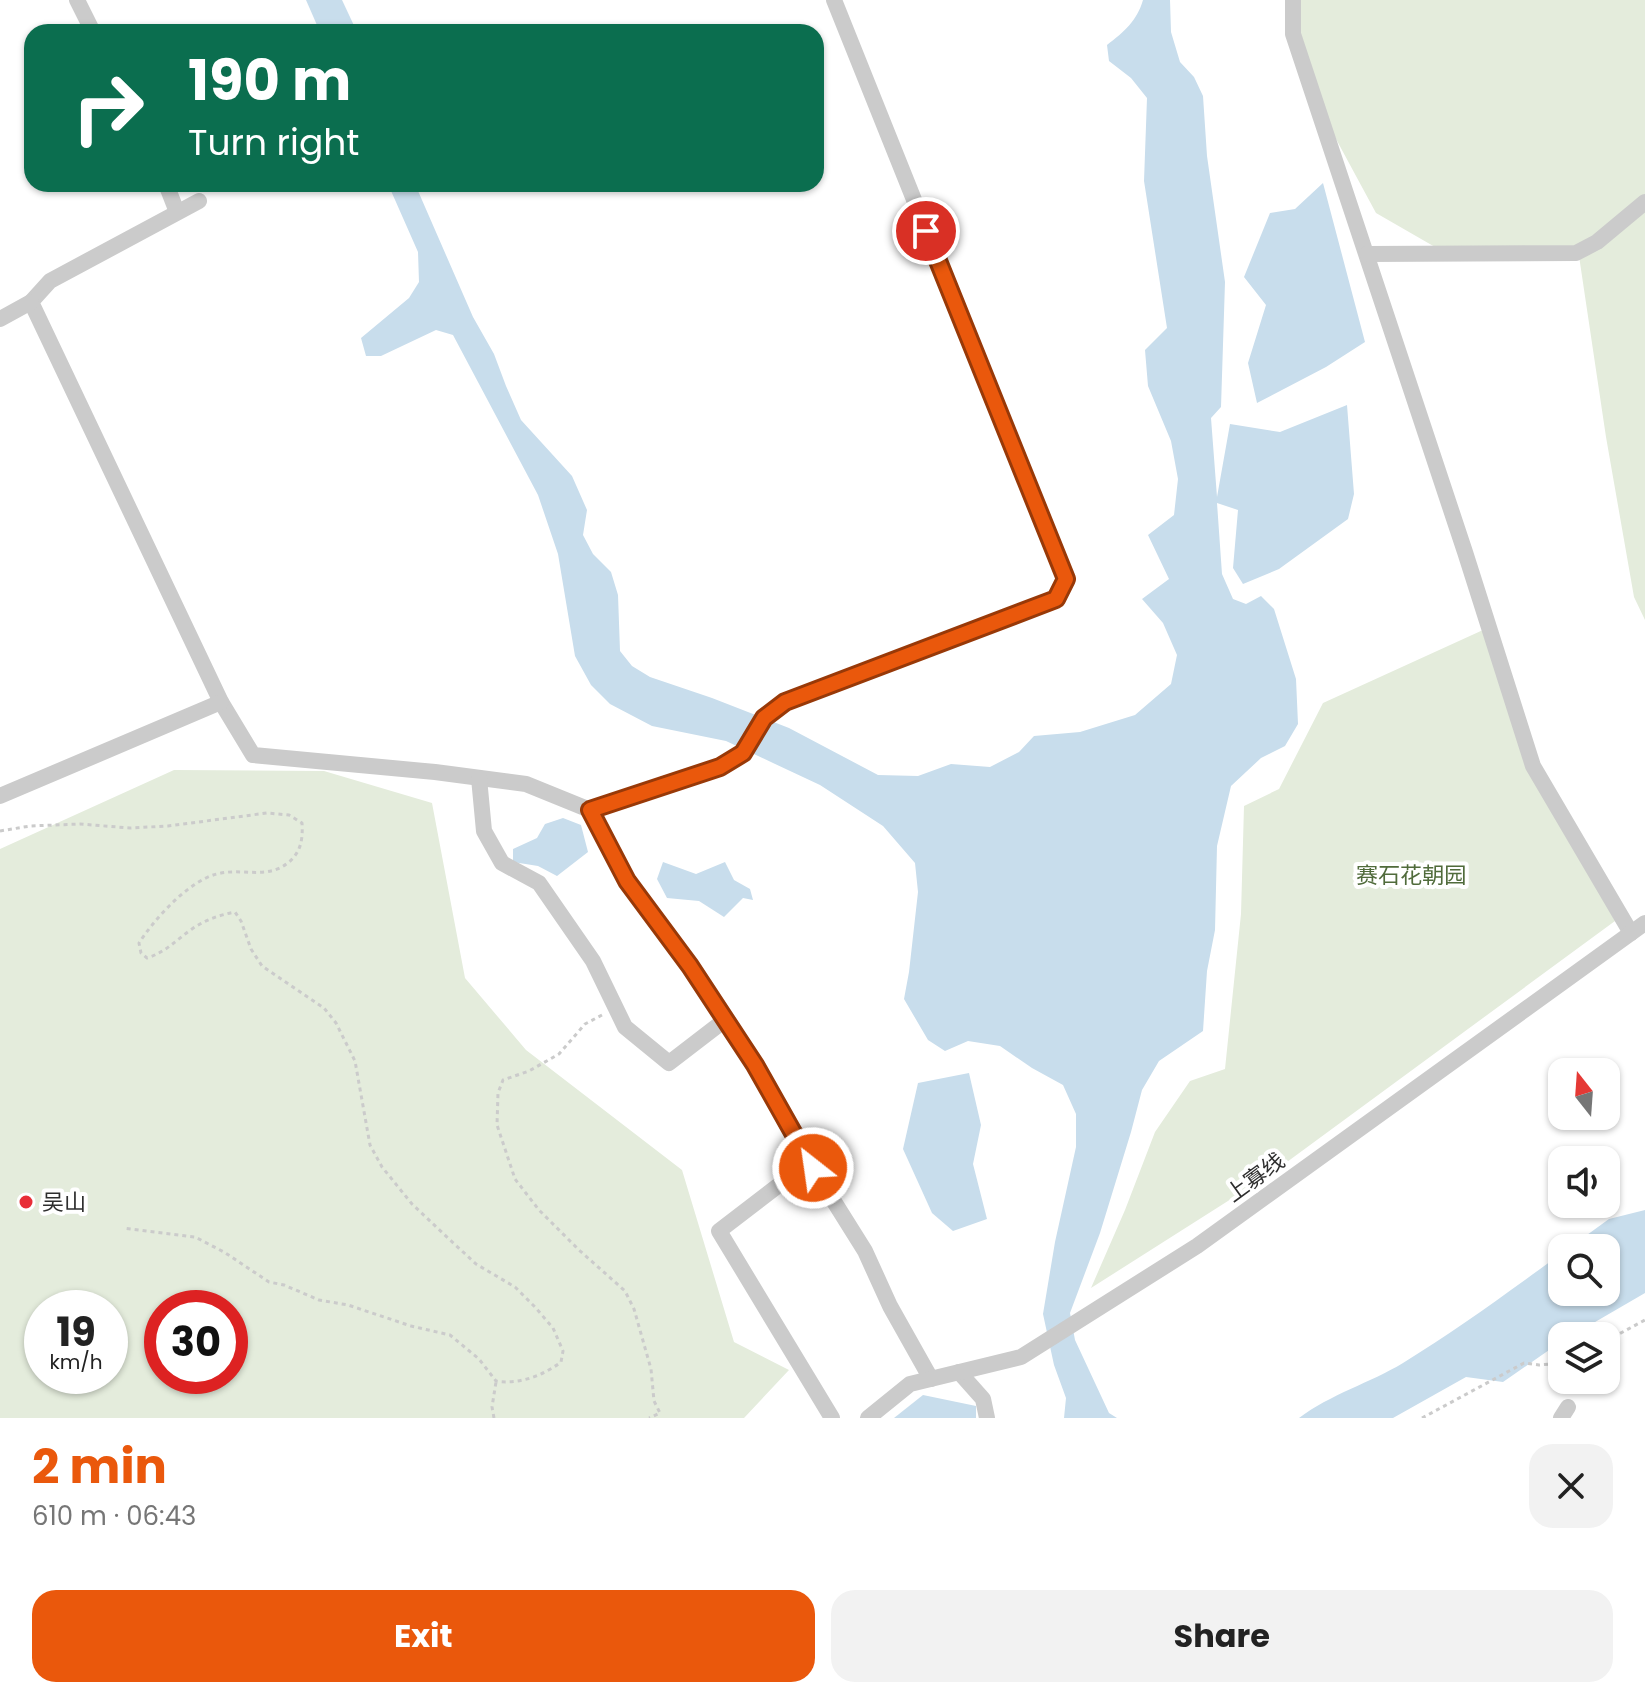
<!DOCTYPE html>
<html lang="en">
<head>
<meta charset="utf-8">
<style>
  :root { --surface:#fff; --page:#f2f2f2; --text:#222; --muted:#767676; --accent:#ea580c }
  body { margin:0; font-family:Poppins,"Noto Sans SC",sans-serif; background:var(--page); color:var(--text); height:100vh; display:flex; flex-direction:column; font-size:30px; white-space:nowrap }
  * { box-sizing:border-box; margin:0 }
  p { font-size:26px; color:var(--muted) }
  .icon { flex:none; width:44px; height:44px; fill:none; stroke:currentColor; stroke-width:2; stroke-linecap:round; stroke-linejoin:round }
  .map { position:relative; height:1418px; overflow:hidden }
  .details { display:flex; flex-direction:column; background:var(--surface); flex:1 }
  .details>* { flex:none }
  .guide { position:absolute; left:24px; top:24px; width:800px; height:168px; border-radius:24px; box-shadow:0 2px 6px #0004; background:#0b6e4f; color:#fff; overflow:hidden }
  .needle { width:52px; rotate:343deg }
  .tools { position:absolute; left:1548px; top:1058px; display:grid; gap:16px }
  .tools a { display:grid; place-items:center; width:72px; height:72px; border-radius:16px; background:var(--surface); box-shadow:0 2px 6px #0004; font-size:40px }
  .speed { position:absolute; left:24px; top:1290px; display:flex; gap:16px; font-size:40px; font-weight:700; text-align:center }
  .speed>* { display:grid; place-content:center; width:104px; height:104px; border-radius:50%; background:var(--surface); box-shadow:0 2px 6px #0004; line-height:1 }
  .speed small { font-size:20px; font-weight:400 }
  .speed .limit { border:12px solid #d22; background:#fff; color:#111 }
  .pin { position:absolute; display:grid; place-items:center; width:68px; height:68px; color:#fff; margin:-34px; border:4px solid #fff; border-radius:50%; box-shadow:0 2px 8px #0007 }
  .me { position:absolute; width:88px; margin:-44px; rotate:330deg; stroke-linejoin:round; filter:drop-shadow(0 0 6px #0008) }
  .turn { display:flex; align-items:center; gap:28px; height:168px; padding:0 32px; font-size:36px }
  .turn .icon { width:104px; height:104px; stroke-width:2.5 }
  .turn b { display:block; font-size:56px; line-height:68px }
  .round { display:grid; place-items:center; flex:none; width:84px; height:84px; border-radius:24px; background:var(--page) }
  .overview { display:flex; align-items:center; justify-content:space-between; height:136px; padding:0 32px }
  h1 { font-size:48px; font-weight:700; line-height:60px; color:var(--accent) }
  .button { display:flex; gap:16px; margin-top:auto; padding:16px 32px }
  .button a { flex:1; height:92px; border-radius:24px; background:var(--accent); color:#fff; font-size:32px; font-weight:700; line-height:92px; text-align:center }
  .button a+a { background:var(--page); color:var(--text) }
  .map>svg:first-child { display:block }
  .green { fill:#e4ecdc; fill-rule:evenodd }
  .water { fill:#c8ddec }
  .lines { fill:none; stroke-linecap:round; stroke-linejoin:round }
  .path { stroke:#cbcbcb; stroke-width:3; stroke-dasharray:4 4; stroke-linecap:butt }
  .minor { stroke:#cbcbcb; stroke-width:16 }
  .route-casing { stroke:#983908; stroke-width:20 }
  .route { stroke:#ea580c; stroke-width:14 }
  .poi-dot { fill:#e82e37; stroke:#fff; stroke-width:3 }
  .labels { text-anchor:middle; stroke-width:8; stroke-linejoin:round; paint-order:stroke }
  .park-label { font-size:22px; fill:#506b3b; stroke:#fff }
  .street-label { font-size:22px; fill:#2e2e2e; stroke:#fff }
  .poi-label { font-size:22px; fill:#2e2e2e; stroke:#fff; text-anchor:start }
</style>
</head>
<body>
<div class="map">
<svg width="1645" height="1418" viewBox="0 0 1645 1418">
  <rect width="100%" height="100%" fill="#fff"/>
  <!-- green -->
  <g class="green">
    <polygon points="1295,0 1645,0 1645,620 1634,597 1606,437 1579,256 1435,247 1376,213 1309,89"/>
    <polygon points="1483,630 1533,766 1615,921 1272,1173 1091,1288 1125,1210 1155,1132 1190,1081 1225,1069 1241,914 1244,806 1279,789 1323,703"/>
    <path d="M174 770 324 771 432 803 465 978 526 1050 682 1170 734 1342 789 1370 744 1418H0V849ZM42 1308H110V1376H42ZM162 1308H230V1376H162Z"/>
  </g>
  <!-- water -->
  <g class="water">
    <polygon points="306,0 342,0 357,32 320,32"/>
    <path d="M1143 0H1170L1171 32 1180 62 1194 77 1203 96 1207 156 1225 282 1221 407 1211 418 1217 497 1230 424 1280 432 1347 405 1354 494 1348 519 1279 569 1243 584 1233 568 1238 510 1217 503 1222 574 1233 599 1246 604 1261 596 1274 609 1296 679 1298 724 1285 746 1261 758 1231 786 1217 846 1215 930 1207 971 1203 1031 1159 1061 1142 1090 1131 1132 1100 1233 1070 1313 1075 1340 1109 1413 1117 1418H1064L1066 1398 1054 1365 1043 1314 1055 1242 1076 1147V1114L1063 1085 1032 1068 1000 1046 968 1041 945 1051 928 1040 904 999 909 972 918 892 915 863 883 826 820 785 726 741 652 726 610 704 591 685 575 656 558 554 538 495 453 335 436 330 381 356H366L361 338 409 298 419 282 418 252 388 184H415L473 317 494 354 506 386 521 420 572 476 587 510 583 535 593 554 611 572 618 595 620 651 632 666 650 677 712 698 789 728 878 775 918 776 951 764 990 767 1019 752 1034 736 1080 732 1135 715 1171 684 1177 655 1163 623 1142 599 1169 579 1148 535 1174 515 1178 479 1171 441 1148 386 1145 350 1167 328 1144 181 1147 98 1131 78 1109 61 1107 45C1124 32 1137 21 1143 0Z"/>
    <polygon points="1323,183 1365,342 1326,367 1257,403 1248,363 1266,305 1244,277 1270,213 1295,209"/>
    <polygon points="563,818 581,825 588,852 557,876 538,866 513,862 513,849 537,838 545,824"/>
    <polygon points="663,862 696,874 725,862 734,880 750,889 753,900 743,898 724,917 699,901 667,898 657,879"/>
    <polygon points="969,1073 981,1125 973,1164 987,1219 953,1231 932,1213 903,1149 918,1083"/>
    <path d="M1645 1210V1293L1571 1336H1562V1341L1503 1382 1466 1377 1393 1418H1299C1331 1394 1370 1383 1403 1363 1458 1329 1510 1291 1562 1253V1292H1606V1248H1569L1609 1219Z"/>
    <polygon points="923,1395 976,1406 976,1418 894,1418"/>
  </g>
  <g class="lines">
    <!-- path -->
    <g class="path">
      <path d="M0 831 30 826 80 824 130 828 168 826 267 813 289 815 302 823C303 839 301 852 289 862 264 883 236 863 206 878 181 890 154 920 139 943L141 953 147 958C166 952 176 940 192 929 205 920 219 915 235 912L241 921 251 949 262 966 324 1008 336 1023 355 1061 370 1145 382 1167 412 1204 449 1239 476 1264 515 1287 535 1307 553 1328 563 1351 561 1362C544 1375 519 1385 496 1381L479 1359 450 1335 411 1326 348 1305 319 1300 284 1285 269 1282 224 1252 195 1237 123 1228"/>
      <polyline points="602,1015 585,1024 559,1054 529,1071 503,1080 498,1093 497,1125 515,1179 539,1210 579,1250 625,1291 634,1309 651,1369 654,1401 660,1413 649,1418"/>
      <polyline points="1606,1341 1645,1320"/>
      <polyline points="494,1418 492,1407 496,1382"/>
      <polyline points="1422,1418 1524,1363 1539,1365 1562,1363"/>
    </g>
    <!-- minor -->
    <g class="minor">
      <polyline points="77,0 93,32"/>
      <polyline points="1293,0 1293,34 1465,552 1533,766 1631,933"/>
      <polyline points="166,184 177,212"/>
      <polyline points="199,201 50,281 31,302 221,702 253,755 435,772 526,784 590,810 627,881 690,966 755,1065 813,1168 865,1251 890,1306 931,1379"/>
      <polyline points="1367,254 1576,253 1597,242 1645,202"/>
      <polyline points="0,319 31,302"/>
      <polyline points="479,778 484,831 502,863 539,883 593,961 625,1027 669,1063 725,1020"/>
      <polyline points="0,796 221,702"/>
      <polyline points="590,810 720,767 743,753 764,718 785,702 1056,599 1066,579 834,0"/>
      <polyline points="809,1162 719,1231 832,1418"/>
      <polyline points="959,1372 983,1399 987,1418"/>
      <polyline points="868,1418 910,1384 1021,1357 1197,1246 1645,923"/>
      <polyline points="1561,1418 1568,1407"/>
    </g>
  </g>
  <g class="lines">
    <defs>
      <polyline id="route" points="813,1168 755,1065 690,966 627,881 590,810 720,767 743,753 764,718 785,702 1056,599 1066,579 926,231"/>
    </defs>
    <!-- route casing -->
    <use href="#route" class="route-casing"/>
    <!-- route -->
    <use href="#route" class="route"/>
  </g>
  <!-- markers -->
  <circle class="poi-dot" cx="26" cy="1202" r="8"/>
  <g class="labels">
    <!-- park labels -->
    <g class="park-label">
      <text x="1411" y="883">赛石花朝园</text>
    </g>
    <!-- street labels -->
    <g class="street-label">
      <text transform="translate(1255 1177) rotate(-36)" y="8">上寡线</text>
    </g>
    <!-- poi labels -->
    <g class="poi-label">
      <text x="42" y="1210">吴山</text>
    </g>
  </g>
</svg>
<div class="tools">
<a><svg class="needle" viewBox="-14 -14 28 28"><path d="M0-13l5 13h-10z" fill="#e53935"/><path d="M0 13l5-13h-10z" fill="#767676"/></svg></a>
<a><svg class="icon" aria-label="sound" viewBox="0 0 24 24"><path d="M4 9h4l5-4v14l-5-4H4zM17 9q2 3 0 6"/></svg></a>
<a><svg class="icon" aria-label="search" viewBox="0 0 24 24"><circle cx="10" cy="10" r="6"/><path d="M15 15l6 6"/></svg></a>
<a><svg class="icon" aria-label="layers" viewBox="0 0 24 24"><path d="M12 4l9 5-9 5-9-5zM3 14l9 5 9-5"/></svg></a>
</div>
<div class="speed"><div>19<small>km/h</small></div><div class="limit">30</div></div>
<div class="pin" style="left:926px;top:231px;background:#d93025"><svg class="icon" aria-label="arrive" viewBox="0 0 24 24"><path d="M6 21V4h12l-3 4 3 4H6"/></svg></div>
<svg class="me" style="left:813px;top:1168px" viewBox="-20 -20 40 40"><circle r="17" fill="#ea580c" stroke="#fff" stroke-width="3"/><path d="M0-11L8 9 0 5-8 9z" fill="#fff"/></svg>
<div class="guide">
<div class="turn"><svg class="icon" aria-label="right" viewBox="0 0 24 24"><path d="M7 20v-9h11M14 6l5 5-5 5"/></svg><div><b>190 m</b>Turn right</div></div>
</div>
</div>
<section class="details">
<div class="overview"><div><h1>2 min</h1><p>610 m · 06:43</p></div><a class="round"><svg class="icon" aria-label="close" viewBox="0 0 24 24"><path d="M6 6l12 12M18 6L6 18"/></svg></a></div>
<div class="button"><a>Exit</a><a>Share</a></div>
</section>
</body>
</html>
